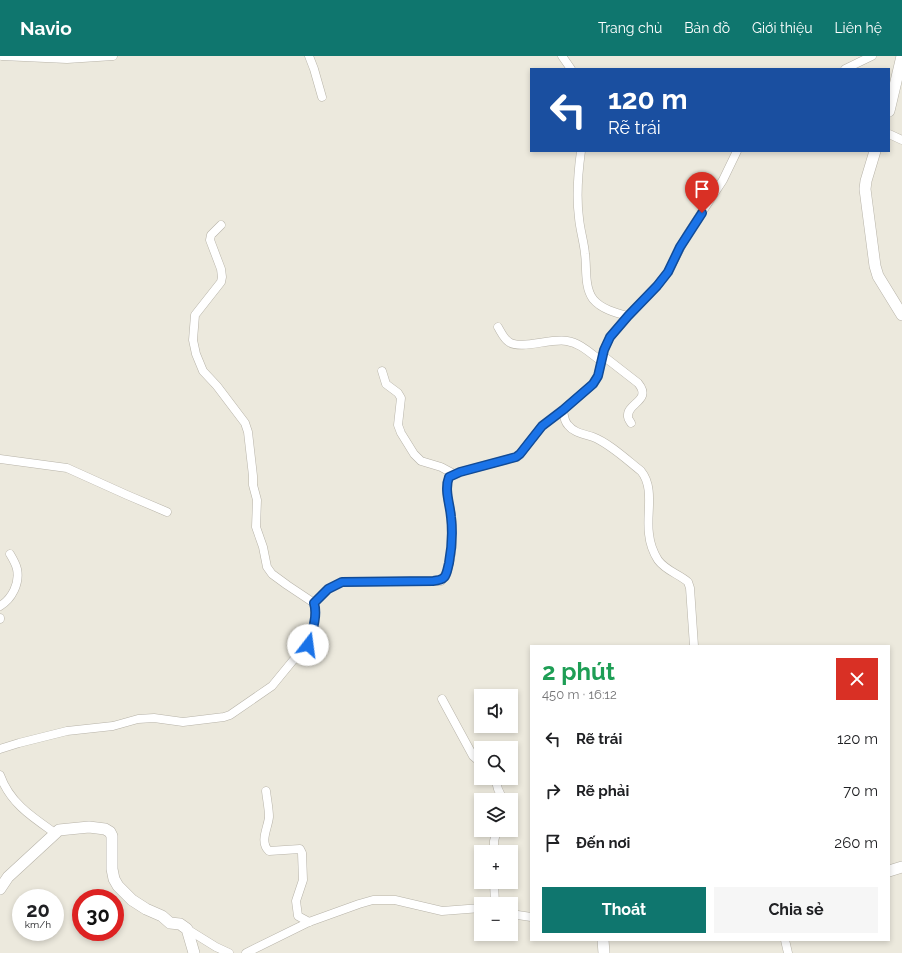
<!DOCTYPE html>
<html lang="vi">
<head>
<meta charset="utf-8">
<style>
  :root { --surface:#fff; --page:#f6f6f6; --text:#202124; --muted:#757577; --accent:#0f766e }
  body { margin:0; font-family:Raleway,sans-serif; background:var(--page); color:var(--text); height:100vh; display:flex; flex-direction:column; font-size:15px; white-space:nowrap }
  * { box-sizing:border-box; margin:0 }
  p { font-size:13px; color:var(--muted) }
  .icon { flex:none; width:22px; height:22px; fill:none; stroke:currentColor; stroke-width:2; stroke-linecap:round; stroke-linejoin:round }
  .map { position:relative; flex:1; overflow:hidden }
  .sheet { position:absolute; left:530px; top:589px; width:360px; height:296px; display:flex; flex-direction:column; background:var(--surface); border-radius:0px; box-shadow:0 2px 6px #0003 }
  .sheet>* { flex:none }
  .guide { position:absolute; left:530px; top:12px; width:360px; height:84px; border-radius:0px; box-shadow:0 2px 6px #0003; background:#1a4fa0; color:#fff; overflow:hidden }
  .fabs { position:absolute; left:474px; top:633px; display:grid; gap:8px }
  .fabs a { display:grid; place-items:center; width:44px; height:44px; border-radius:0px; background:var(--surface); box-shadow:0 2px 6px #0003; font-size:20px }
  .speed { position:absolute; left:12px; top:833px; display:flex; gap:8px; font-size:20px; font-weight:700; text-align:center }
  .speed>* { display:grid; place-content:center; width:52px; height:52px; border-radius:50%; background:var(--surface); box-shadow:0 2px 6px #0003; line-height:1 }
  .speed small { font-size:10px; font-weight:400 }
  .speed .limit { border:6px solid #d22; background:#fff; color:#111 }
  .pin { position:absolute; display:grid; place-items:center; width:34px; height:34px; color:#fff; margin:-41px -17px; border-radius:50% 50% 50% 0; rotate:-45deg; box-shadow:0 0 4px #0007 }
  .pin .icon { rotate:45deg }
  .me { position:absolute; width:44px; margin:-22px; rotate:15deg; stroke-linejoin:round; filter:drop-shadow(0 0 3px #0008) }
  .turn { display:flex; align-items:center; gap:14px; height:84px; padding:0 12px; font-size:18px }
  .turn .icon { width:52px; height:52px; stroke-width:2.5 }
  .turn b { display:block; font-size:28px; line-height:34px }
  .round { display:grid; place-items:center; flex:none; width:42px; height:42px; border-radius:0px; background:var(--page) }
  .overview { display:flex; align-items:center; justify-content:space-between; height:68px; padding:0 12px }
  h1 { font-size:24px; font-weight:700; line-height:30px; color:#1e9e55 }
  .button { display:flex; gap:8px; margin-top:auto; padding:8px 12px }
  .button a { flex:1; height:46px; border-radius:0px; background:var(--accent); color:#fff; font-size:16px; font-weight:700; line-height:46px; text-align:center }
  .button a+a { background:var(--page); color:var(--text) }
  ul { padding:0; list-style:none }
  li { display:flex; align-items:center; gap:12px; height:52px; padding:0 12px }
  li div { flex:1 }
  li b { display:block; font-size:15px }
  li em { font-style:normal }
  header { display:flex; align-items:center; gap:24px; box-sizing:border-box; height:56px; padding:0 20px; background:var(--accent); color:#fff }
  header strong { font-size:19px }
  nav { display:flex; gap:22px; margin-inline-start:auto; font-size:14px }
  .map>svg:first-child { display:block }
  .lines { fill:none; stroke-linecap:round; stroke-linejoin:round }
  .street-casing { stroke:#b7b3a8; stroke-width:9 }
  .secondary-casing { stroke:#b7b3a8; stroke-width:12 }
  .street { stroke:#fff; stroke-width:8 }
  .secondary { stroke:#fff; stroke-width:11 }
  .route-casing { stroke:#114b97; stroke-width:10 }
  .route { stroke:#1a73e8; stroke-width:7 }
</style>
</head>
<body>
<header>
<strong>Navio</strong>
<nav><a>Trang chủ</a><a>Bản đồ</a><a>Giới thiệu</a><a>Liên hệ</a></nav>
</header>
<div class="map">
<svg width="902" height="897" viewBox="0 0 902 897">
  <rect width="100%" height="100%" fill="#ece9dd"/>
  <g class="lines">
    <defs>
      <g id="street">
        <polyline points="2,0 67,3 113,0"/>
        <polyline points="309,0 314,13 322,41"/>
        <polyline points="562,0 571,13"/>
        <polyline points="845,13 872,0"/>
        <polyline points="889,78 902,84"/>
        <path d="M581 95C578 117 576 140 579 162 580 174 584 186 585 198 587 211 584 231 593 243 601 253 616 257 628 260"/>
        <path d="M498 271C501 276 504 283 509 286 521 294 550 282 567 285 580 287 590 297 601 305"/>
        <path d="M602 299 638 327C653 345 626 347 628 361 628 363 630 365 631 367"/>
        <polyline points="382,315 386,328 398,337 401,342 398,369 401,377 414,398 421,405 441,411 454,418"/>
        <path d="M563 354C564 360 564 365 568 369 574 377 584 378 593 381 609 387 627 404 641 415 655 432 646 458 649 478 650 488 653 496 658 504 666 515 679 518 688 526L690 532 694 590"/>
        <polyline points="0,403 67,412 127,439 167,456"/>
        <path d="M314 547 328 533 342 526 433 525H441C453 513 454 474 451 458 449 446 444 433 449 421L460 416 516 401 520 398 542 370 563 354 593 328 598 320 604 294 610 281 628 260 657 230 668 216 687 179 723 124 737 95"/>
        <path d="M0 550C12 543 20 527 17 513 16 508 13 503 10 498"/>
        <polyline points="0,562 0,563"/>
        <polyline points="442,643 473,700 481,707"/>
        <polyline points="0,693 19,687 67,675 113,670 138,663 154,662 183,666 224,661 230,659 272,630 295,602 308,589 314,567 315,556 314,547 287,529 272,518 267,511 263,491 256,471 257,444 253,429 253,420 248,376 245,367 217,330 203,315 196,298 193,284 195,259 221,226 222,221 221,213 210,184 211,179 221,169"/>
        <path d="M0 719C10 747 32 761 55 777"/>
        <polyline points="495,722 498,733 503,744"/>
        <path d="M266 735C267 744 269 753 269 761 268 772 259 786 269 795L300 793 302 797 303 824 296 845 298 860 309 866"/>
        <polyline points="511,758 513,761 511,765"/>
        <polyline points="494,796 494,785 497,774"/>
        <polyline points="494,826 495,848"/>
        <polyline points="511,858 531,861"/>
        <polyline points="187,873 216,891 229,897"/>
        <polyline points="785,884 788,897"/>
        <polyline points="246,897 309,866 359,848 373,844 395,844 442,855 481,852"/>
      </g>
      <g id="secondary">
        <polyline points="889,55 902,0"/>
        <polyline points="875,95 866,125 865,133 875,210 878,220 902,259"/>
        <polyline points="889,815 902,811"/>
        <polyline points="0,833 8,821 59,774 89,771 105,773 110,776 112,780 112,813 114,823 118,830 132,844 146,853 162,860 170,867 180,868 187,873 194,897"/>
        <polyline points="603,884 604,897"/>
      </g>
    </defs>
    <!-- street casing -->
    <use href="#street" class="street-casing"/>
    <!-- secondary casing -->
    <use href="#secondary" class="secondary-casing"/>
    <!-- street -->
    <use href="#street" class="street"/>
    <!-- secondary -->
    <use href="#secondary" class="secondary"/>
  </g>
  <g class="lines">
    <defs>
      <path id="route" d="M308 589C312 576 318 560 314 547L328 533 342 526 433 525C447 524 446 519 449 507 452 491 453 478 451 461 450 448 444 434 449 421L460 416 516 401 520 398 542 370 563 354 593 328 598 320 604 294 610 281 628 260 657 230 668 216 680 191 702 157"/>
    </defs>
    <!-- route casing -->
    <use href="#route" class="route-casing"/>
    <!-- route -->
    <use href="#route" class="route"/>
  </g>
</svg>
<div class="fabs">
<a><svg class="icon" aria-label="sound" viewBox="0 0 24 24"><path d="M4 9h4l5-4v14l-5-4H4zM17 9q2 3 0 6"/></svg></a>
<a><svg class="icon" aria-label="search" viewBox="0 0 24 24"><circle cx="10" cy="10" r="6"/><path d="M15 15l6 6"/></svg></a>
<a><svg class="icon" aria-label="layers" viewBox="0 0 24 24"><path d="M12 4l9 5-9 5-9-5zM3 14l9 5 9-5"/></svg></a>
<a>+</a>
<a>−</a>
</div>
<div class="speed"><div>20<small>km/h</small></div><div class="limit">30</div></div>
<div class="pin" style="left:702px;top:157px;background:#d93025"><svg class="icon" aria-label="arrive" viewBox="0 0 24 24"><path d="M6 21V4h12l-3 4 3 4H6"/></svg></div>
<svg class="me" style="left:308px;top:589px" viewBox="-20 -20 40 40"><circle r="19" fill="#fff"/><path d="M0-13L10 11 0 6-10 11z" fill="#1a73e8"/></svg>
<div class="guide">
<div class="turn"><svg class="icon" aria-label="left" viewBox="0 0 24 24"><path d="M17 20v-9H6M10 6l-5 5 5 5"/></svg><div><b>120 m</b>Rẽ trái</div></div>
</div>
<section class="sheet">
<div class="overview"><div><h1>2 phút</h1><p>450 m · 16:12</p></div><a class="round" style="background:#d93025;color:#fff"><svg class="icon" aria-label="close" viewBox="0 0 24 24"><path d="M6 6l12 12M18 6L6 18"/></svg></a></div>
<ul>
<li><svg class="icon" aria-label="left" viewBox="0 0 24 24"><path d="M17 20v-9H6M10 6l-5 5 5 5"/></svg><div><b>Rẽ trái</b></div><em>120 m</em></li>
<li><svg class="icon" aria-label="right" viewBox="0 0 24 24"><path d="M7 20v-9h11M14 6l5 5-5 5"/></svg><div><b>Rẽ phải</b></div><em>70 m</em></li>
<li><svg class="icon" aria-label="arrive" viewBox="0 0 24 24"><path d="M6 21V4h12l-3 4 3 4H6"/></svg><div><b>Đến nơi</b></div><em>260 m</em></li>
</ul>
<div class="button"><a>Thoát</a><a>Chia sẻ</a></div>
</section>
</div>
</body>
</html>
